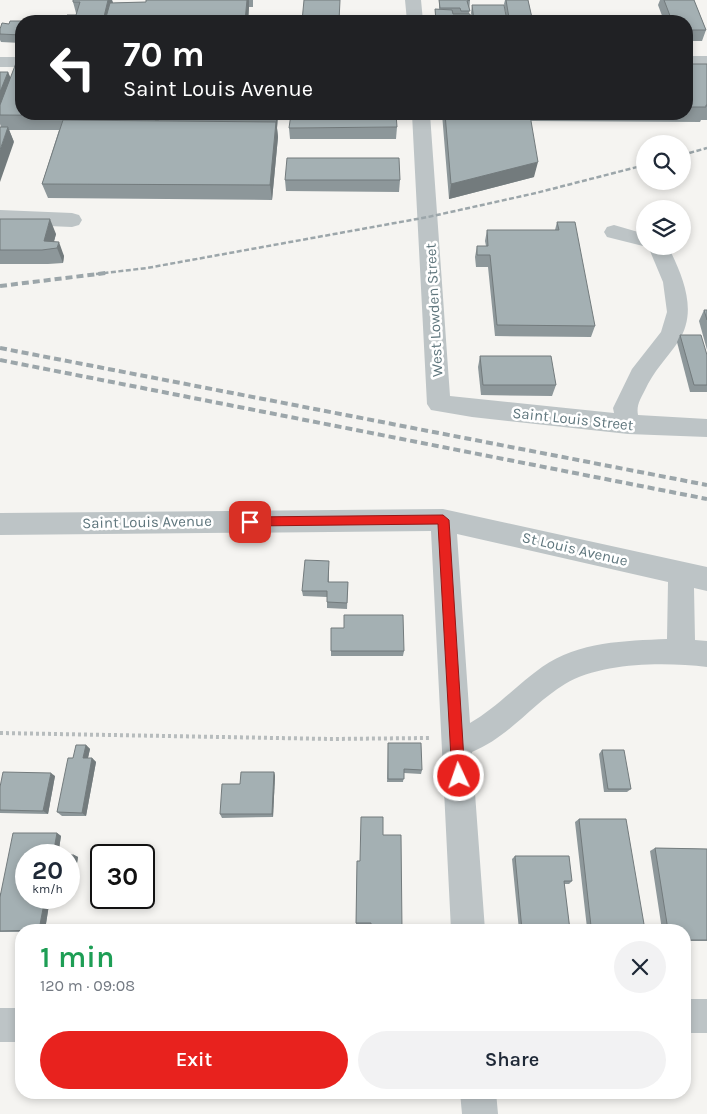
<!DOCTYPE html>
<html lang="en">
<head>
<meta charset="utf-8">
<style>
  :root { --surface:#fff; --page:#f2f2f3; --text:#1f2937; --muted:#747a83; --accent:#e8221e }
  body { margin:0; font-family:Karla,sans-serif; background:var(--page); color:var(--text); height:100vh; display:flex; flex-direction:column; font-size:19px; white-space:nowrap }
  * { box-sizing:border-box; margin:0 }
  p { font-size:16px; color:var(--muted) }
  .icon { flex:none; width:28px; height:28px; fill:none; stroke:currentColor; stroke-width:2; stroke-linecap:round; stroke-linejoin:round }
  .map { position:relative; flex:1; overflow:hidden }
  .panel { position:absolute; left:15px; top:924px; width:676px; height:175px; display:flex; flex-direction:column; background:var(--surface); border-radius:20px; box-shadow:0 2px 8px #0003 }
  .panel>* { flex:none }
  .hud { position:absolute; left:15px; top:15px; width:678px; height:105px; border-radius:20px; box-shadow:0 2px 8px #0003; background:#202124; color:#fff; overflow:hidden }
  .tools { position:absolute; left:636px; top:135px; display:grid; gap:10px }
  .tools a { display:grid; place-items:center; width:55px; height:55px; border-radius:50%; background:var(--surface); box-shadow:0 2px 8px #0003; font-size:25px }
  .speed { position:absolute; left:15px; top:844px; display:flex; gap:10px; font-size:25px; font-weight:700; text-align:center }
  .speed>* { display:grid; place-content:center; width:65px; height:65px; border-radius:50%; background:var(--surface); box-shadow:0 2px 8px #0003; line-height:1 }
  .speed small { font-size:12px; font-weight:400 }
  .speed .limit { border:2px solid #111; border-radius:8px; background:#fff; color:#111 }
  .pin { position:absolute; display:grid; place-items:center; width:42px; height:42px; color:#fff; margin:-21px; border-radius:10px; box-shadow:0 2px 8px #0006 }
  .me { position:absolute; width:55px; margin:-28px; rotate:357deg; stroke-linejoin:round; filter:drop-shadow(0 0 4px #0008) }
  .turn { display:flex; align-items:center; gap:18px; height:105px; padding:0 25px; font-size:22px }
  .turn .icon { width:65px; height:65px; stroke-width:2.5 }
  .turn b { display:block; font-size:35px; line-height:42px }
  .round { display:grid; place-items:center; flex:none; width:52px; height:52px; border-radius:26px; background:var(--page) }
  .headline { display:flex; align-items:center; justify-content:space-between; height:85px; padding:0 25px }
  h1 { font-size:30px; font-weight:600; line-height:38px; color:#1e9e55 }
  .cta { display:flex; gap:10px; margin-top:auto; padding:10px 25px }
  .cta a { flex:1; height:58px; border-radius:30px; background:var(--accent); color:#fff; font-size:20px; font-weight:600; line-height:58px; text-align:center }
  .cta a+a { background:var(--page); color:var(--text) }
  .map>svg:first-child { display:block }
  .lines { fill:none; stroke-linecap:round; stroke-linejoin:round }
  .path { stroke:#b7bcbd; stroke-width:4; stroke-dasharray:3 3; stroke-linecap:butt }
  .minor { fill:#bdc4c6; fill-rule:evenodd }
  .rail-far1 { stroke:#9ca6aa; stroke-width:2.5; stroke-dasharray:5 2.5; stroke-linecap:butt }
  .rail { stroke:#9ca6aa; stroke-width:4; stroke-dasharray:7 4; stroke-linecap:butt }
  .wall { fill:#8d979a }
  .shaded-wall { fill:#737b7d }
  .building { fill:#a4b0b3; stroke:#737b7d }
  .route { fill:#e8221e; stroke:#971614 }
  .labels { text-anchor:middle; stroke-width:5; stroke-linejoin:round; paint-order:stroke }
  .street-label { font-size:15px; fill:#5f767d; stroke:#fff }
</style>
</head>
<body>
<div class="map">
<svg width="707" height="1114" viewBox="0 0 707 1114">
  <rect width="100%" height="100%" fill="#f5f4f1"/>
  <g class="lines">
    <!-- path -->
    <polyline class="path" points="0,733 332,739 429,738"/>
    <!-- minor -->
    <g class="minor">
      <polygon points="405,0 421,0 423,21 407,21"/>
      <rect x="686" y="56" width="21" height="10"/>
      <rect x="0" y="57" width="21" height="10"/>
      <path d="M412 114H430L450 396 614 413 613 408 632 369 661 332 667 312 663 282 650 251 647 247 607 237 604 232 607 227 614 225 645 234V246H668C682 275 699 311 678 342 667 358 653 372 645 390 641 398 636 405 638 415L707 419V437L628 434 472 417 431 410 427 404Z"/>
      <polygon points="0,210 72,213 79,215 82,220 79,225 72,227 0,224"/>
      <path d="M443 509 707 567V591L694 588 695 640 707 641V667C665 662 602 662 565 684 532 704 509 737 472 752L485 930H451L431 531 0 535V513ZM457 534 668 582 667 639C625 641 579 641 542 667 518 684 496 708 470 723Z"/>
      <rect x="685" y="999" width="22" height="34"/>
      <rect x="0" y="1008" width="21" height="34"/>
      <polygon points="460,1092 496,1092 498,1114 462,1114"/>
    </g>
    <!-- rail-far1 -->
    <g class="rail-far1">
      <polyline points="682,155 707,148"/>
      <polyline points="96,274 147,268 428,217 536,193 645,165"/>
    </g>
    <!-- rail -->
    <g class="rail">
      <polyline points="0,286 106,273"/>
      <polyline points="0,348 707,485"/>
      <polyline points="0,360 707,499"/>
    </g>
  </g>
  <!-- wall -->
  <g class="wall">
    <polygon points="73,0 112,0 113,3 146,2 146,0 253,0 253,7 249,7 248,21 66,21 66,20 76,15 76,13 73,2"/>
    <polygon points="439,0 470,0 469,14 471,21 435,21 435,9 439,9"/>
    <polygon points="505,0 528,0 532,18 531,21 507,21 504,4"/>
    <polygon points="660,0 694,0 706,30 702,41 686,41 686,21 664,21 658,5"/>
    <polygon points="472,5 507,21 472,21 471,13"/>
    <polygon points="21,21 21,43 1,42 0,40 0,29"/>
    <polygon points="686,64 707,64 707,120 701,120 700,122 531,121 534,177 449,199 442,114 686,114"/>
    <polygon points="0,72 8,72 21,114 278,114 277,128 278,137 272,200 48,198 42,184 59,130 9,130 14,142 1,127 0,124"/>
    <polygon points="397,127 396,139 290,139 289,128"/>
    <polygon points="285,180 400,180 399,192 286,191"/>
    <polygon points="0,219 56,234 54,241 64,256 63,263 48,264 0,264"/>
    <polygon points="557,222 595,326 591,337 495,336 488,267 476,267 475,257 477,246 486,246 485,241 487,230 555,230"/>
    <polygon points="704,310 707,310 707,350 699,321"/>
    <polygon points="680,335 707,355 707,392 690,392 677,342"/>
    <polygon points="480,356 556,385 552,396 481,395 478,367"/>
    <polygon points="329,567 329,582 348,582 347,609 327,608 327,597 303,596 302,591"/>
    <polygon points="331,651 404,651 403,656 331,656"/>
    <polygon points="388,743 422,770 421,774 404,773 403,782 387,782"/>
    <polygon points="86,745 90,749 88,758 92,758 96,762 86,816 62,816 57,812 73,758"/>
    <polygon points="602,750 631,789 627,792 604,792 599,754"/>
    <polygon points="274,772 275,776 273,817 222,818 220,814 240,784"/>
    <polygon points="55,776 48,814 0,813 0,787"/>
    <polygon points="383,817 371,924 356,924 357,861 360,861"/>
    <polygon points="579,819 645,930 614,930 613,928 587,928 575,822"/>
    <polygon points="57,833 61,836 58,855 74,855 78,857 72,894 69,894 69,855 26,898 50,898 45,930 21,930 21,932 0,932 0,893 1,893"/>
    <polygon points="655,848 707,849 707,941 685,941 685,930 662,930 650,851"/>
    <polygon points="515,856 572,881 569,884 564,884 570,930 519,930 512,859"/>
  </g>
  <!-- shaded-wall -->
  <g class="shaded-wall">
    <polygon points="108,0 112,0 113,3 108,21 103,21"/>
    <polygon points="247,0 249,0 249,7 248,21 245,21"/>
    <polygon points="8,72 13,83 0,115 0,92"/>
    <polygon points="154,114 161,114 158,115 159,120 157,131 154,116"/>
    <polygon points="276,114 278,114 277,128 278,137 272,200 270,185 276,124"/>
    <polygon points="8,127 14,142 0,182 0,150"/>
    <polygon points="538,162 534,177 449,199 451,184"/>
    <polygon points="50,219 56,234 52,249 44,241"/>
    <polygon points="59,242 64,256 63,263 57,248"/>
    <polygon points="86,745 90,749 87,762 83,758"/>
    <polygon points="92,758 96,762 86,816 82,813"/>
    <polygon points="274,772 275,776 273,817 272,814"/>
    <polygon points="51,773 55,776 48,814 43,811"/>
    <polygon points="57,833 61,836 58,855 53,855"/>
    <polygon points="74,855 78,857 72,894 69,893 69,885"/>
    <polygon points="45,898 50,898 45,930 39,930"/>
  </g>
  <!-- building -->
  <g class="building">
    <polygon points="73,0 108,0 103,21 74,21 74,20 66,20 67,15 76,15 80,2 73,2"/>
    <polygon points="146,0 247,0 245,21 105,21 110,3 146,2"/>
    <polygon points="304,0 340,0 339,21 302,21"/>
    <polygon points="439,0 470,0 467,1 470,11 461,11 460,8 440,8"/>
    <polygon points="506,0 528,0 532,18 509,18"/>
    <polygon points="664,0 694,0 706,30 686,30 686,21 672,21"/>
    <polygon points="472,5 504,5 507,21 474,21"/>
    <polygon points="435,9 452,10 453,14 470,14 471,21 436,21"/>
    <polygon points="10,21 21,21 21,35 0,34 0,29 2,23 9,24"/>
    <polygon points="16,63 21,63 21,114 154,114 154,116 0,115 0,105"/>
    <polygon points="686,64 707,64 707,105 706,105 706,107 686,107"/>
    <polygon points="0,72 8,72 0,92"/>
    <polygon points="159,114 276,114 276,116 158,115"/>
    <polygon points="291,114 396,114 397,127 289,128"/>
    <polygon points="445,114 461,114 461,115 530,115 538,162 451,184"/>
    <polygon points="63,120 276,122 270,185 42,184"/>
    <polygon points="0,127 8,127 0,150"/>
    <polygon points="287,158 399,158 400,180 285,180"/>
    <polygon points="0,219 50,219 44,241 59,242 57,248 42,250 0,250"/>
    <polygon points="557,222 575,222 595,326 497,325 490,255 477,255 477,246 488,246 487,230 559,230"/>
    <polygon points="704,310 707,310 707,320"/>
    <polygon points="680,335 701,335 707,355 707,385 694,385"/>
    <polygon points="480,356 551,356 556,385 483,385"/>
    <polygon points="305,560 329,561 328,582 348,582 347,603 327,602 327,591 302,591"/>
    <polygon points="344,615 403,615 404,651 331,651 331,628 344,628"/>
    <polygon points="388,743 421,743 422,770 404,769 404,779 388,779"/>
    <polygon points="76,745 86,745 83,758 92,758 82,813 57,812 68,758 73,758"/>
    <polygon points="602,750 624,750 631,789 608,789"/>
    <polygon points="3,772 51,773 43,811 0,810 0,787"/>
    <polygon points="241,772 274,772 272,814 220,814 222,784 240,784"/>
    <polygon points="361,817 383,817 383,835 401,835 402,930 371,930 371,923 356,923 357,861 360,861"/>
    <polygon points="579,819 626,819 645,930 618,930 618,926 591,926"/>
    <polygon points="13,833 57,833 53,855 74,855 69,885 69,855 26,855 26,898 45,898 39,930 0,931 0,897"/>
    <polygon points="655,848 707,849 707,940 685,940 685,930 668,930"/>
    <polygon points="515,856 569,856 572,881 564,881 570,930 522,930"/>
  </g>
  <!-- route -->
  <polygon class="route" points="443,515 449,520 465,776 464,781 459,783 454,781 452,776 438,524 250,526 245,522 250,517"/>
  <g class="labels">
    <!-- street labels -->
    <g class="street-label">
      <text transform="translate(434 310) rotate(-93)" y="5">West Lowden Street</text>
      <text transform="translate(573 419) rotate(6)" y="5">Saint Louis Street</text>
      <text transform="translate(147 522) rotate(-1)" y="5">Saint Louis Avenue</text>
      <text transform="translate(575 549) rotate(13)" y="5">St Louis Avenue</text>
    </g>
  </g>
</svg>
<div class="tools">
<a><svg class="icon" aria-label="search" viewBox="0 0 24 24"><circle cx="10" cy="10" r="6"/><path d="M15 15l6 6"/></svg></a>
<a><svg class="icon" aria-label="layers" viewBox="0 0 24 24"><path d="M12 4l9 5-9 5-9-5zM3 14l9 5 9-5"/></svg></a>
</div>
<div class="speed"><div>20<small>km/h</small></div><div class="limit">30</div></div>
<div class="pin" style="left:250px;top:522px;background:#d93025"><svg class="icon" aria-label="arrive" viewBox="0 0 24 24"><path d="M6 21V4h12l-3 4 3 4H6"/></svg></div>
<svg class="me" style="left:459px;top:776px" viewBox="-20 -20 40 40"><circle r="17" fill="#e8221e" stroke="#fff" stroke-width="3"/><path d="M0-11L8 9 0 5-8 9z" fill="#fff"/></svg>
<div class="hud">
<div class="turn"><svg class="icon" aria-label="left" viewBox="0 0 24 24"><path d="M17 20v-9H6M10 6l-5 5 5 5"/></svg><div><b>70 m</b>Saint Louis Avenue</div></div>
</div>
<section class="panel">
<div class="headline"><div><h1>1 min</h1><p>120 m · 09:08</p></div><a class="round"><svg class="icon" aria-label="close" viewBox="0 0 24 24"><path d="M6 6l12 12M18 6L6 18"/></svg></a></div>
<div class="cta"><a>Exit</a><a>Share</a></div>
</section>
</div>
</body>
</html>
